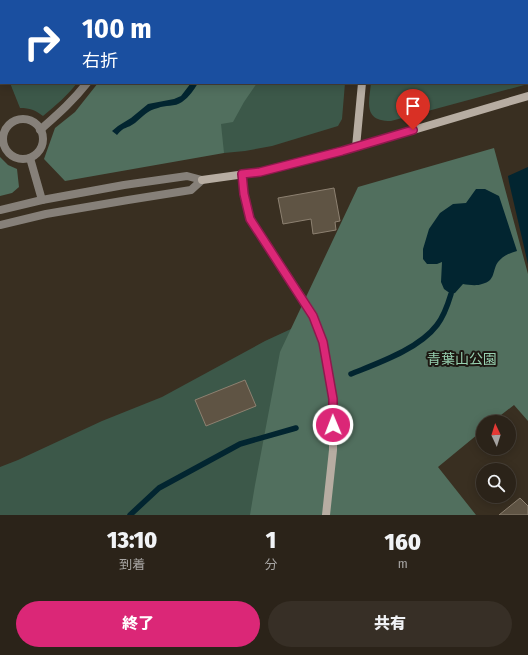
<!DOCTYPE html>
<html lang="ja">
<head>
<meta charset="utf-8">
<style>
  :root { --surface:#2b2319; --page:#372f26; --text:#f1f3f6; --muted:#a6a4a2; --line:#474038; --accent:#db2777 }
  body { margin:0; font-family:"Fira Sans Condensed","Noto Sans JP",sans-serif; background:var(--page); color:var(--text); height:100vh; display:flex; flex-direction:column; font-size:15px; white-space:nowrap }
  * { box-sizing:border-box; margin:0 }
  p { font-size:13px; color:var(--muted) }
  .icon { flex:none; width:22px; height:22px; fill:none; stroke:currentColor; stroke-width:2; stroke-linecap:round; stroke-linejoin:round }
  .map { position:relative; height:515px; overflow:hidden }
  .panel { display:flex; flex-direction:column; background:var(--surface); flex:1 }
  .panel>* { flex:none }
  .guide { position:absolute; left:0px; top:0px; width:528px; height:84px; box-shadow:0 2px 10px #0003,0 0 0 1px var(--line); background:#1a4fa0; color:#fff; overflow:hidden }
  .needle { width:26px; rotate:356deg }
  .fabs { position:absolute; left:476px; top:415px; display:grid; gap:8px }
  .fabs a { display:grid; place-items:center; width:40px; height:40px; border-radius:50%; background:var(--surface); box-shadow:0 2px 10px #0003,0 0 0 1px var(--line); font-size:20px }
  .pin { position:absolute; display:grid; place-items:center; width:34px; height:34px; color:#fff; margin:-41px -17px; border-radius:50% 50% 50% 0; rotate:-45deg; box-shadow:0 0 4px #0007 }
  .pin .icon { rotate:45deg }
  .me { position:absolute; width:44px; margin:-22px; rotate:359deg; stroke-linejoin:round; filter:drop-shadow(0 0 3px #0008) }
  .turn { display:flex; align-items:center; gap:14px; height:84px; padding:0 16px; font-size:18px }
  .turn .icon { width:52px; height:52px; stroke-width:2.5 }
  .turn b { display:block; font-size:28px; line-height:34px }
  .eta { display:flex; justify-content:space-evenly; align-items:center; height:68px; text-align:center }
  .eta b { font-size:24px; font-weight:800; line-height:28px }
  .button { display:flex; gap:8px; margin-top:auto; padding:8px 16px }
  .button a { flex:1; height:46px; border-radius:24px; background:var(--accent); color:#fff; font-size:16px; font-weight:800; line-height:46px; text-align:center }
  .button a+a { background:var(--page); color:var(--text) }
  .map>svg:first-child { display:block }
  .green { fill:#3c5849 }
  .forest { fill:#516f5e }
  .water { fill:#022530 }
  .lines { fill:none; stroke-linecap:round; stroke-linejoin:round }
  .stream { stroke:#022530; stroke-width:5.5 }
  .building { fill:#5f5444; stroke:#8d8171 }
  .lane { stroke:#868079; stroke-width:8 }
  .street { stroke:#868079; stroke-width:8 }
  .secondary { stroke:#b7ada2; stroke-width:8 }
  .route-casing { stroke:#8e194d; stroke-width:10 }
  .route { stroke:#db2777; stroke-width:7 }
  .labels { text-anchor:middle; stroke-width:4; stroke-linejoin:round; paint-order:stroke }
  .park-label { font-size:14px; fill:#98d1b1; stroke:#1d1812 }
</style>
</head>
<body>
<div class="map">
<svg width="528" height="515" viewBox="0 0 528 515">
  <rect width="100%" height="100%" fill="#392f21"/>
  <!-- green -->
  <g class="green">
    <path d="M527 72H528V84L391 121C363 121 369 103 371 83H527Z"/>
    <path d="M10 83H77C67 96 55 106 43 116 35 110 30 108 20 108Z"/>
    <polygon points="98,83 345,83 342,119 338,126 272,146 245,151 224,153 96,87"/>
    <polygon points="304,323 290,515 0,515 0,467 18,460 102,421 162,397 265,341"/>
  </g>
  <!-- forest -->
  <g class="forest">
    <polygon points="98,83 257,83 244,102 233,122 221,124 224,153 65,181 44,159 55,128 75,112"/>
    <polygon points="494,148 528,274 528,421 514,405 492,422 483,422 483,430 438,467 476,515 250,515 255,485 280,352 358,187"/>
    <polygon points="0,157 8,165 17,169 19,187 12,193 0,196"/>
  </g>
  <!-- water -->
  <g class="water">
    <path d="M191 83H198C194 90 189 97 182 102 175 107 165 105 158 108 148 110 142 117 135 123 127 129 124 126 117 135L112 131 118 126 131 118 148 104 174 99 181 96Z"/>
    <polygon points="528,167 528,264 509,182 508,176"/>
    <path d="M476 189H485L499 196 517 251C509 253 503 256 498 262 492 270 496 281 482 284 477 286 469 285 463 284L455 293 451 294 444 289 441 282 442 262 437 264H427L423 259V249L429 229 440 213 453 204 466 203Z"/>
  </g>
  <g class="lines">
    <!-- stream -->
    <g class="stream">
      <path d="M351 374C378 363 419 349 437 325 444 316 448 304 451 294"/>
      <polyline points="130,515 159,488 240,444 296,428"/>
    </g>
  </g>
  <!-- building -->
  <g class="building">
    <polygon points="334,188 340,221 335,222 336,230 313,234 311,219 283,224 278,198"/>
    <polygon points="245,380 256,406 206,426 195,400"/>
    <polygon points="520,498 528,506 528,515 499,515"/>
  </g>
  <g class="lines">
    <!-- lane -->
    <g class="lane">
      <polyline points="66,0 67,1"/>
      <polyline points="128,1 128,0"/>
      <circle cx="23" cy="139" r="20"/>
      <path d="M40 130C58 114 72 102 87 83"/>
      <polyline points="30,158 42,200"/>
    </g>
    <!-- street -->
    <polyline class="street" points="0,210 42,200 124,185 187,176 202,180 191,190 128,200 46,214 0,225"/>
    <!-- secondary -->
    <g class="secondary">
      <polyline points="366,0 366,1"/>
      <polyline points="385,0 385,1"/>
      <polyline points="527,60 528,60"/>
      <polyline points="356,147 362,83"/>
      <polyline points="242,174 244,194 250,219 313,315 323,342 333,399 333,450 326,515"/>
      <polyline points="202,180 260,172 356,147 528,96"/>
    </g>
  </g>
  <g class="lines">
    <defs>
      <polyline id="route" points="333,425 333,399 323,342 313,316 250,219 244,194 242,174 260,172 342,151 413,130"/>
    </defs>
    <!-- route casing -->
    <use href="#route" class="route-casing"/>
    <!-- route -->
    <use href="#route" class="route"/>
  </g>
  <g class="labels">
    <!-- park labels -->
    <g class="park-label">
      <text x="462" y="364">青葉山公園</text>
    </g>
  </g>
</svg>
<div class="fabs">
<a><svg class="needle" viewBox="-14 -14 28 28"><path d="M0-13l5 13h-10z" fill="#e53935"/><path d="M0 13l5-13h-10z" fill="#a6a4a2"/></svg></a>
<a><svg class="icon" aria-label="search" viewBox="0 0 24 24"><circle cx="10" cy="10" r="6"/><path d="M15 15l6 6"/></svg></a>
</div>
<div class="pin" style="left:413px;top:130px;background:#d93025"><svg class="icon" aria-label="arrive" viewBox="0 0 24 24"><path d="M6 21V4h12l-3 4 3 4H6"/></svg></div>
<svg class="me" style="left:333px;top:425px" viewBox="-20 -20 40 40"><circle r="17" fill="#db2777" stroke="#fff" stroke-width="3"/><path d="M0-11L8 9 0 5-8 9z" fill="#fff"/></svg>
<div class="guide">
<div class="turn"><svg class="icon" aria-label="right" viewBox="0 0 24 24"><path d="M7 20v-9h11M14 6l5 5-5 5"/></svg><div><b>100 m</b>右折</div></div>
</div>
</div>
<section class="panel">
<div class="eta">
<div><b>13:10</b><p>到着</p></div>
<div><b>1</b><p>分</p></div>
<div><b>160</b><p>m</p></div>
</div>
<div class="button"><a>終了</a><a>共有</a></div>
</section>
</body>
</html>
